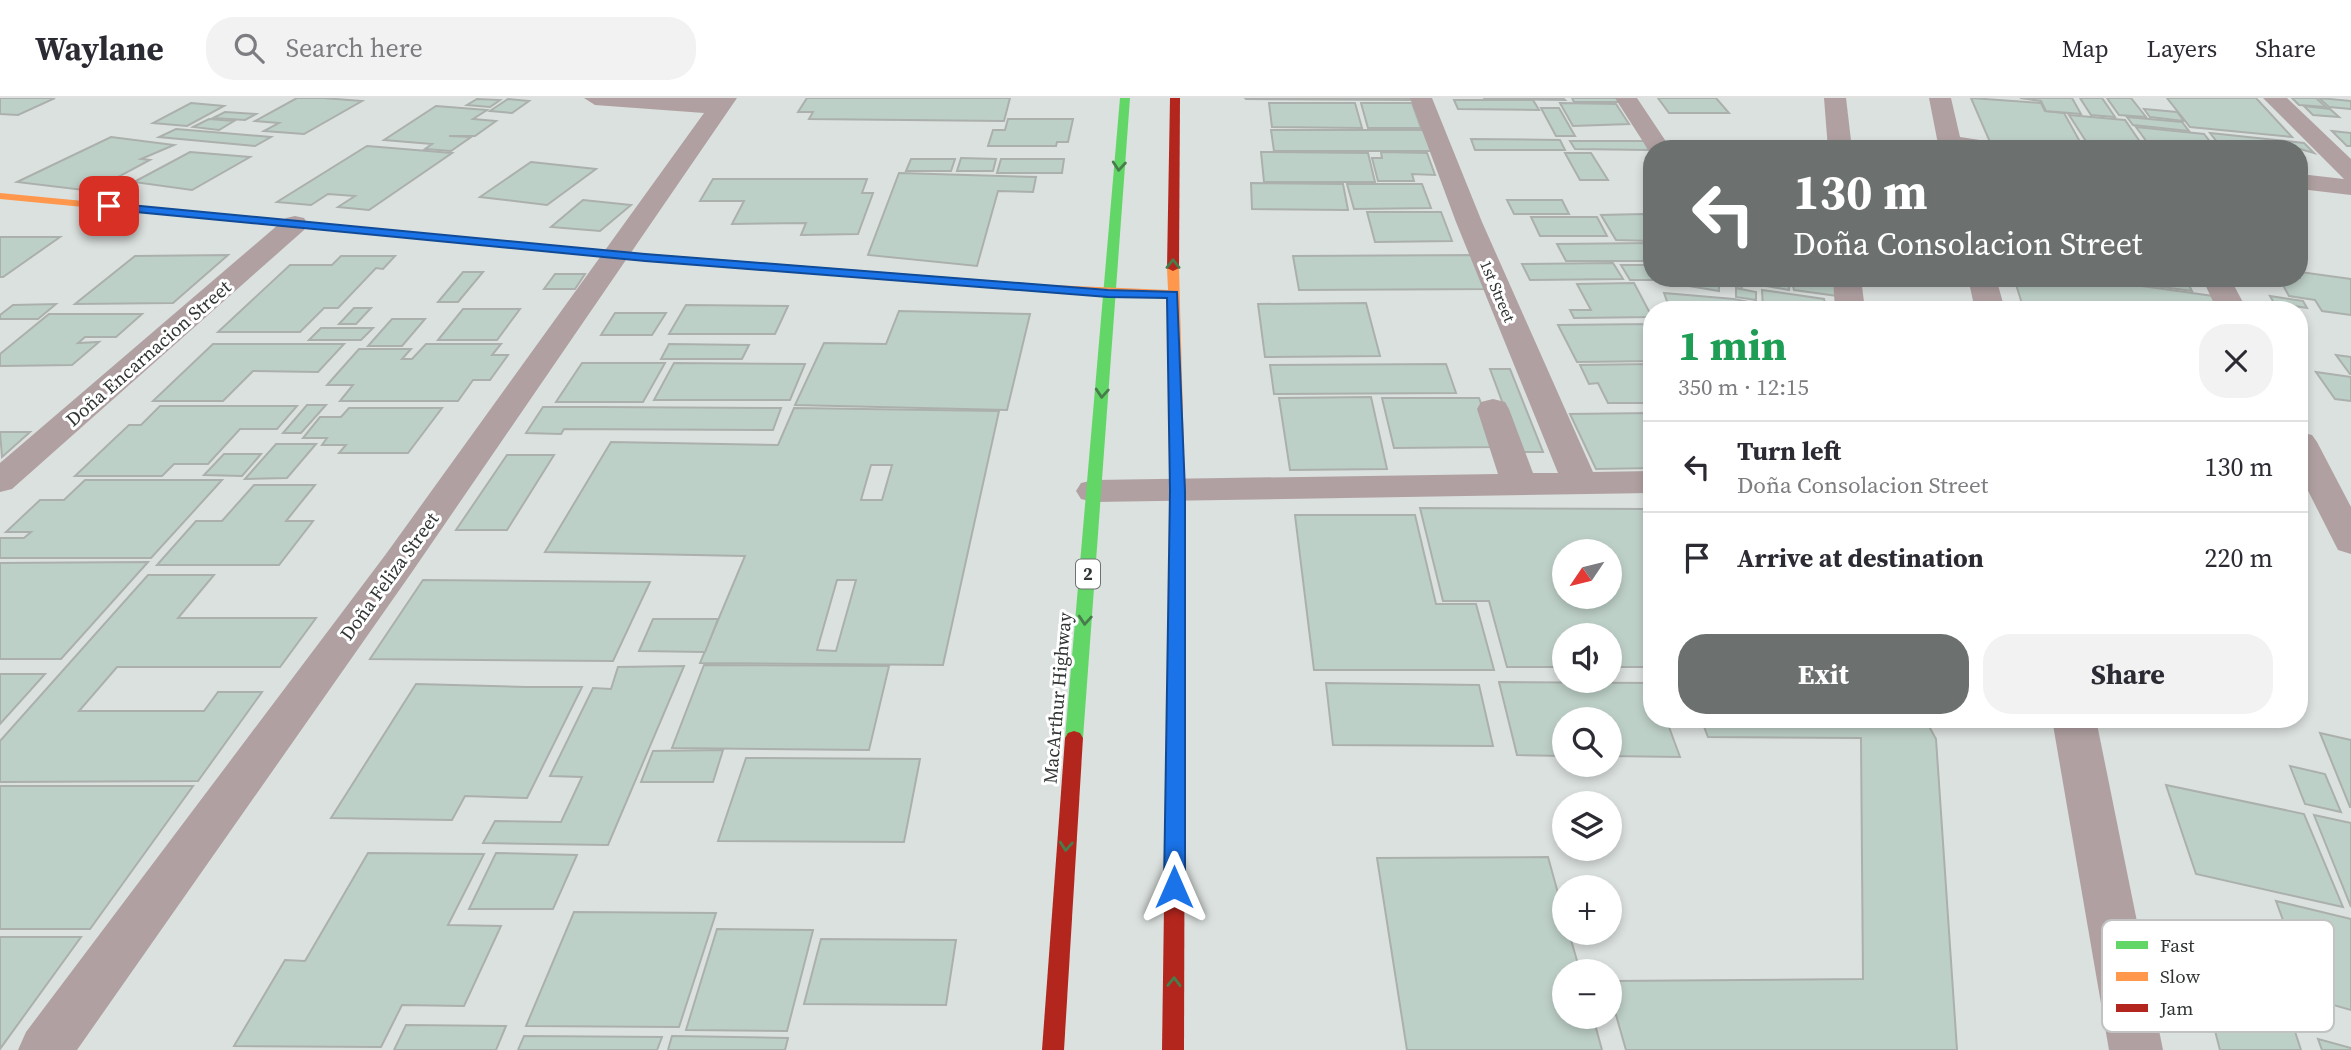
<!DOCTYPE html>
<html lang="en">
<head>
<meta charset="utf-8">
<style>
  :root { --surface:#fff; --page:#f2f2f3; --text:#2b2b33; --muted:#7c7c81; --line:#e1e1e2; --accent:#6c716f }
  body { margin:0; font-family:"Source Serif 4",serif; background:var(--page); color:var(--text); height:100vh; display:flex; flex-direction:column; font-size:26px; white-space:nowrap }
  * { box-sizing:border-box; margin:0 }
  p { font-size:23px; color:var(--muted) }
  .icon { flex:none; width:38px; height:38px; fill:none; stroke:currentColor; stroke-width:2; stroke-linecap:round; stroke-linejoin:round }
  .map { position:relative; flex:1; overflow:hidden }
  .drawer { position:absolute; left:1643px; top:203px; width:665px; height:427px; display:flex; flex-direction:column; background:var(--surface); border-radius:28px; box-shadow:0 4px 10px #0003 }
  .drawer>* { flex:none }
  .hud { position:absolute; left:1643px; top:42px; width:665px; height:147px; border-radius:28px; box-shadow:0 4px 10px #0003; background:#6c716f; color:#fff; overflow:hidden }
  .needle { width:46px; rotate:235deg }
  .buttons { position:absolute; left:1552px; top:441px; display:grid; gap:14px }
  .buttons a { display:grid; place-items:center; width:70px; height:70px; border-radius:50%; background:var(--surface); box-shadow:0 4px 10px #0003; font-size:35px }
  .pin { position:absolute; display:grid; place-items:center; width:60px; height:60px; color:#fff; margin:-30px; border-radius:14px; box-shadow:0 4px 10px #0006 }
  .me { position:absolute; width:77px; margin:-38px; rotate:0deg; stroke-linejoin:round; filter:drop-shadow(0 0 5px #0008) }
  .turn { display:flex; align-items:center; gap:24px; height:147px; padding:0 35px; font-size:32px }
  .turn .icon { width:91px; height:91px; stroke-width:2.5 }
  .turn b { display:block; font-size:49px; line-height:60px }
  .round { display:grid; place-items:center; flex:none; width:74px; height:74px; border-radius:28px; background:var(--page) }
  .overview { display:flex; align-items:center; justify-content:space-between; height:119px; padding:0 35px }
  h1 { font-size:42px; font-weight:700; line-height:52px; color:#1e9e55 }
  .button { display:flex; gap:14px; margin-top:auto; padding:14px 35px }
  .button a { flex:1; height:80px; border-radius:28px; background:var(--accent); color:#fff; font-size:28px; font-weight:700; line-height:80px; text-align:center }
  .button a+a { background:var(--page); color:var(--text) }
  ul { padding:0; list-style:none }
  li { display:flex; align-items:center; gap:21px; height:91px; padding:0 35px; border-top:2px solid var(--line) }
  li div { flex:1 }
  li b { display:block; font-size:26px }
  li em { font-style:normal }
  header { display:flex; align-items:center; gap:42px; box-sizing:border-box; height:98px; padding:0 35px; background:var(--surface); border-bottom:2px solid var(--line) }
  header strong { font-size:33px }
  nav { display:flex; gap:38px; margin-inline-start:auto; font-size:24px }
  .search { width:490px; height:63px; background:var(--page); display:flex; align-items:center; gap:18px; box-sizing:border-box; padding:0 24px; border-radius:28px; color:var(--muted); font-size:26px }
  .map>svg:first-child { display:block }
  .building { fill:#bdd0c7; stroke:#abb0ad; stroke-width:2; fill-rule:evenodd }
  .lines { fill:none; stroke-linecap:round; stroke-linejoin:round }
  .street { fill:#b0a0a2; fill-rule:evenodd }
  .fast { fill:#63d668; fill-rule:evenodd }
  .slow { fill:#ff974d; fill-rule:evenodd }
  .jam { fill:#b3261e; fill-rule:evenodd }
  .oneway { stroke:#477d4b }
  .route { fill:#1a73e8; stroke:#114b97; stroke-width:2 }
  .labels { text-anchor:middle; stroke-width:6; stroke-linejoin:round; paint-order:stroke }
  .far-street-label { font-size:16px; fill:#303533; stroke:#fff }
  .shield { fill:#fff; stroke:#6e7270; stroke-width:2 }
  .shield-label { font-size:18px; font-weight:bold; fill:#303533 }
  .street-label { font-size:19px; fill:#303533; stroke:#fff }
  .key { fill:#fff; stroke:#c1c2c2; stroke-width:2 }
  .key-label { font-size:19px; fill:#303533 }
</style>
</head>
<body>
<header>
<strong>Waylane</strong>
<div class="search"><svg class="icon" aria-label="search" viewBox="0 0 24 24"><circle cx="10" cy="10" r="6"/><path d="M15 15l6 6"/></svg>Search here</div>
<nav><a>Map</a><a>Layers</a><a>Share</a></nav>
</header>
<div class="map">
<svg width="2351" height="952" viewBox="0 0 2351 952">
  <rect width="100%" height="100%" fill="#dbe1de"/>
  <!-- building -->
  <g class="building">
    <polygon points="0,0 55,0 18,17 0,16"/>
    <polygon points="297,0 323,0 362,3 304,36 264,33 279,25 255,23"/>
    <polygon points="807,0 1010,0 1004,23 809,21 813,14 798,14"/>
    <polygon points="1245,0 1412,0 1412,2 1246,1"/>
    <polygon points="1484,0 1563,0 1565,2 1485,1"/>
    <polygon points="1572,0 1617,0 1619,4 1574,4"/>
    <polygon points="1658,0 1716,0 1729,15 1669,15"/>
    <polygon points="1971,0 2041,5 2045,13 2064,15 2084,51 1990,44"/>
    <polygon points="2072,0 2081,16 2046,13 2041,3 2020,0"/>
    <polygon points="2080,0 2102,0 2115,19 2091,17"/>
    <polygon points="2107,0 2131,0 2146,19 2119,17"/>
    <polygon points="2167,0 2256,0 2292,39 2190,29"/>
    <polygon points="2292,0 2316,0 2326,9 2299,7"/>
    <polygon points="2319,0 2351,3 2351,11 2329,9"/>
    <polygon points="477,1 500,2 490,9 467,7"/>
    <polygon points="508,1 529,3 512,15 490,13"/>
    <polygon points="1454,2 1533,2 1539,12 1458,11"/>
    <polygon points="191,5 224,8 187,28 153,25"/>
    <polygon points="1269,5 1355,5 1362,30 1272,29"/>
    <polygon points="1361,5 1412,5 1421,30 1368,30"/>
    <polygon points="1560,5 1616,6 1629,26 1573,28"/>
    <polygon points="436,8 487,12 473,21 496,23 475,38 449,38 471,39 451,53 425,51 432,46 384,42"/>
    <polygon points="2304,8 2330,11 2339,19 2313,17"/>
    <polygon points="1541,10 1559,10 1575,38 1556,38"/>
    <polygon points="2144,11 2177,14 2184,23 2150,19"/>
    <polygon points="225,14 256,16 245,22 213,20"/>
    <polygon points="2069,17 2125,22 2145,51 2091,51"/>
    <polygon points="2127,19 2182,24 2189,33 2133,27"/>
    <polygon points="209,21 234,23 219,32 193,29"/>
    <polygon points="1008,21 1073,21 1068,44 1057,44 1056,48 988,48 993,32 1005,32"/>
    <polygon points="2136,29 2204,36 2216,51 2152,51"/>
    <polygon points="176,31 271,39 255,48 159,39"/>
    <polygon points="1271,32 1423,32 1432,53 1274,53"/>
    <polygon points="2332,33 2351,35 2351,48 2347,48"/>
    <polygon points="2210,35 2304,45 2314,55 2300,51 2222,50"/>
    <polygon points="111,39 174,47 141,61 150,62 92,93 17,84"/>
    <polygon points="1471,41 1560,42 1565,52 1475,52"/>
    <polygon points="1570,43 1644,43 1649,52 1575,51"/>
    <polygon points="367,48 452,55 369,112 338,109 355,98 328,96 311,107 277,104"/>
    <polygon points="190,54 250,59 192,92 134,84"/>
    <polygon points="1261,54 1368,55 1375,84 1264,84"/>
    <polygon points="1381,54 1427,55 1435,77 1412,76 1414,83 1378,83 1372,60 1382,60"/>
    <polygon points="1565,55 1591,55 1608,82 1580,82"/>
    <polygon points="961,60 996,61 993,73 957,73"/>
    <polygon points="911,61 955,61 951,73 906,73"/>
    <polygon points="1001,61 1064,61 1062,75 997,75"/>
    <polygon points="531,64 596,71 547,107 480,99"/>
    <polygon points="899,75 1036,79 1033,94 998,93 977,168 868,157"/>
    <polygon points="713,81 867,81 862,95 873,95 858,136 801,137 806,125 732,126 744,103 700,103"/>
    <polygon points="1251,85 1343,86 1348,112 1252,111"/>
    <polygon points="1347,86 1422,86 1431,110 1354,111"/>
    <polygon points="583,102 631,107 600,133 551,129"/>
    <polygon points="1507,102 1562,102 1569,116 1514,116"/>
    <polygon points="1367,114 1441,114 1452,143 1375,144"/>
    <polygon points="1643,116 1652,130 1652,143 1616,142 1601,117"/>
    <polygon points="1531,119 1597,119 1607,138 1540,138"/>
    <polygon points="0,139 60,139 3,179 0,179"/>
    <polygon points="1652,145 1652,163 1566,163 1557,146"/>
    <polygon points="228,157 173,205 75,206 135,158"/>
    <polygon points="1478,157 1491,191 1299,192 1293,158"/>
    <polygon points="341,158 395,158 383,171 376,170 338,210 324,210 300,234 218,234 290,167 332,167"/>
    <polygon points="1613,165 1623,181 1530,182 1522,166"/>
    <polygon points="1621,167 1652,167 1652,180 1670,182 1630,182"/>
    <polygon points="463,174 483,174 458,204 438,204"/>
    <polygon points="2300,174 2351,181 2351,217 2322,213 2315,202 2289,198 2279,180 2300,180"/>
    <polygon points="555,176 585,176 575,191 544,191"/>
    <polygon points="1672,180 1737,180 1743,181 1742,189 1719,186 1719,193 1671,185"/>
    <polygon points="1746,180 1790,180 1789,192 1745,184"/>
    <polygon points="1791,180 1836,186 1838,198 1794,192"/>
    <polygon points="2014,180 2085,180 2213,198 2220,212 2024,212"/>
    <polygon points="2130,180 2185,180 2192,193 2132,185"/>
    <polygon points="1634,185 1652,219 1574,220 1570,212 1591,212 1577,186"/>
    <polygon points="1736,190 1756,194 1756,202 1736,199"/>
    <polygon points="1762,192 1824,201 1826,212 1763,212"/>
    <polygon points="1664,195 1734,201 1749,204 1749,212 1670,212"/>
    <polygon points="2270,198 2303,203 2307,210 2274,205"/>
    <polygon points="1366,205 1380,258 1265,259 1258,206"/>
    <polygon points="56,206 38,221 0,221 0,217 13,207"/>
    <polygon points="686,207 788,208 775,236 669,236"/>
    <polygon points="354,210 371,210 356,226 339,226"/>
    <polygon points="463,211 520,211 497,242 438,242"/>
    <polygon points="899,213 1030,216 1007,312 795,307 824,245 886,246"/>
    <polygon points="615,215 666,215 652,237 601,237"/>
    <polygon points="49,216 142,216 116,239 85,239 78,245 99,244 72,267 0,268 0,256"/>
    <polygon points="392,221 425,221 402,248 368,248"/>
    <polygon points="1652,226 1652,263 1577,264 1558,227"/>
    <polygon points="321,230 373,230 361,242 309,242"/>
    <polygon points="213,246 344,246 318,274 253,273 223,303 153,303"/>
    <polygon points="426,246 501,246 492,257 508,257 490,282 473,282 458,303 340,303 353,287 327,287 359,251 411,251 402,261 412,261"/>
    <polygon points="669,246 749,247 742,261 661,261"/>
    <polygon points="2336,257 2351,259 2351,276 2350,276"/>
    <polygon points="582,265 665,265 643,304 556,304"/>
    <polygon points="674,265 805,266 790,302 654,302"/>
    <polygon points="1446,266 1456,295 1274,296 1270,267"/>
    <polygon points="1652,266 1652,305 1608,305 1598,285 1589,286 1580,267"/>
    <polygon points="1490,271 1510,271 1543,354 1521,354"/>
    <polygon points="2316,274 2351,279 2351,303 2335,301"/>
    <polygon points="1371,299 1387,371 1290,372 1279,300"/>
    <polygon points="1382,300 1479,300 1497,349 1394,350"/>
    <polygon points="307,307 326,307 301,335 283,335"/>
    <polygon points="160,308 297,308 277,331 240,331 208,366 174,366 162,378 75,378 129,327 141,327"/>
    <polygon points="543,309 600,309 781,310 773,332 564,331 561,336 526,335"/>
    <polygon points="349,310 442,310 408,355 339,355 346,347 322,347 327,340 303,340 320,319 341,319"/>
    <path d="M794 310 999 313 943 567 700 565 745 458 545 454 611 344 778 347ZM871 367H892L882 402H861ZM837 482H856L836 553 817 552Z"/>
    <polygon points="1652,315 1652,370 1596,371 1570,316"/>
    <polygon points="0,334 30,334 2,359"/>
    <polygon points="276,346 316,346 287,380 245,381"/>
    <polygon points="224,356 261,356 242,378 204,377"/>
    <polygon points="507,357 554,357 507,432 456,432"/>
    <polygon points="85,382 222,382 151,460 0,460 0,440 24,440 31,434 6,434 40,402 64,402"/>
    <polygon points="254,387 315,387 286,423 313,423 279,467 157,467 196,423 222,423"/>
    <path d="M1420 410 1652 411V569H1610V537H1564V569H1507L1489 503H1443ZM1564 453H1610V499H1564Z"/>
    <polygon points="1295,417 1415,417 1436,506 1476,506 1494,572 1314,572"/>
    <polygon points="148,464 61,561 0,561 0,465"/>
    <polygon points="148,477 214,477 178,520 316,520 280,569 117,569 79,613 204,613 218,594 262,594 198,683 0,684 0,643"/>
    <polygon points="423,482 650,484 613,563 370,561"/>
    <polygon points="653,521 718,521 705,554 639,553"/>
    <polygon points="704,567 889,568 869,652 672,650"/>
    <polygon points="684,568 608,747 483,745 495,723 561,724 582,679 550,678 593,590 611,591 618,569"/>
    <polygon points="0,576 45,576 0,626"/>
    <polygon points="1499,584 1652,585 1652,621 1666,621 1680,659 1610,658 1610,621 1564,621 1564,658 1517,657"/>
    <polygon points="1326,585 1479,587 1493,648 1333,647"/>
    <polygon points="416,586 525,589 582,589 527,700 465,698 452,722 331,720"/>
    <polygon points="1701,621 1925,621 1936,641 1957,952 1626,952 1610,896 1610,883 1863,881 1861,640 1708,639"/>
    <polygon points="2320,635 2351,642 2351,709 2350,709"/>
    <polygon points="723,652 713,684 641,684 653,653"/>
    <polygon points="746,660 920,661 904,744 718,743"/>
    <polygon points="2290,668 2325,676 2341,714 2305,706"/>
    <polygon points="2166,687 2304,716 2343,809 2196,776"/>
    <polygon points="0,688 193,688 90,831 0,831"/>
    <polygon points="2314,717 2351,725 2351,809"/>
    <polygon points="368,755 484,756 448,827 501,828 464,908 402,907 381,949 234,948 285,862 305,863"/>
    <polygon points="496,755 577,757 553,811 469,811"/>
    <polygon points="1548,759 1564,817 1564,835 1569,835 1580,873 1564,873 1564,919 1593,919 1602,952 1407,952 1377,760"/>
    <polygon points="2276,803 2351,821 2351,912 2312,901"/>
    <polygon points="574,814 716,815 679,929 526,928"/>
    <polygon points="717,831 813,832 787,933 686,932"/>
    <polygon points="0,839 81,839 0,951"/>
    <polygon points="821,841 956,842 946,907 804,906"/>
    <polygon points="2202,883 2286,906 2301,952 2220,952"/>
    <polygon points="406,927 506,928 496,952 394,952"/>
    <polygon points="524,938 662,939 657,952 518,952"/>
    <polygon points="672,938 788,940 785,952 668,952"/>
    <polygon points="2318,941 2351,950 2351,952 2322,952"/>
  </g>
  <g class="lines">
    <!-- street -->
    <g class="street">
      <polygon points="584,0 737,0 412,474 77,952 18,952 26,934 386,456 704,15 595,7"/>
      <polygon points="1410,0 1432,0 1482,124 1593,374 1652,373 1652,395 1094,404 1081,401 1076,393 1081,385 1094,382 1498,376 1477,311 1481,304 1493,301 1505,304 1509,311 1533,375 1558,375 1456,124"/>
      <polygon points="1615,0 1637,0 1671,51 1652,51 1651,56"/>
      <polygon points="1824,0 1846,0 1852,51 1828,51"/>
      <polygon points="1929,0 1951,0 1960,39 2006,46 2010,51 1939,51"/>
      <polygon points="2263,0 2287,0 2351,61 2351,97 2300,91 2300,76 2344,81"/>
      <polygon points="295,118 304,120 308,126 304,132 12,391 0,394 0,365 286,120"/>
      <polygon points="1833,180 1861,180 1865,212 1835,212"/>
      <polygon points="1968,180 1996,180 2005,212 1975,212"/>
      <polygon points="2202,180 2230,180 2247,212 2217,212"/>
      <polygon points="2300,334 2312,337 2317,344 2351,409 2351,456 2338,452 2300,377"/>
      <polygon points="2052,621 2096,621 2163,952 2109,952"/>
    </g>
    <!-- fast -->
    <g class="fast">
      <polygon points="1120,0 1130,0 1083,640 1080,645 1074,647 1068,645 1065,640"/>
      <polygon points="574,150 1051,187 1057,191 1051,195 570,155 568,153"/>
    </g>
    <!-- slow -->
    <g class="slow">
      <polygon points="0,95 574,150 580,153 574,156 0,101"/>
      <polygon points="1173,167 1179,170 1185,393 1185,595 1182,599 1170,599 1167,595 1171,393 1168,199 1051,195 1045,191 1051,187 1168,192 1167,170"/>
    </g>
    <!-- jam -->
    <g class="jam">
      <polygon points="1170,0 1180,0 1179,170 1173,173 1167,170"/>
      <polygon points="1176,589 1182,591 1185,595 1184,952 1162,952 1167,595 1170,591"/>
      <polygon points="1074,633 1080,635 1083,640 1064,952 1042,952 1065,640 1068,635"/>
    </g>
  </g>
  <!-- one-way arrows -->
  <defs><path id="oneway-chevron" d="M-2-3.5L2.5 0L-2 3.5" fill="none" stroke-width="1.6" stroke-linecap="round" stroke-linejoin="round" transform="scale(1.75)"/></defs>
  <g class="oneway">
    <use href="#oneway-chevron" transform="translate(1119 68) rotate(95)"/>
    <use href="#oneway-chevron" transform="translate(1173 166) rotate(-90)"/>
    <use href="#oneway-chevron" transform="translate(1102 295) rotate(94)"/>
    <use href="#oneway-chevron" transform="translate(1085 522) rotate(94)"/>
    <use href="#oneway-chevron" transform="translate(1066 748) rotate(94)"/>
    <use href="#oneway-chevron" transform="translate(1174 884) rotate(-89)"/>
  </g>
  <!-- route -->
  <polygon class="route" points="109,105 645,156 1108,192 1177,194 1185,393 1185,789 1182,795 1174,797 1167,795 1164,789 1170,393 1167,200 1108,199 645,163 105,111 105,106"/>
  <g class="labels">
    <!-- far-street labels -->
    <g class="far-street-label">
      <text transform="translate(1498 193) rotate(67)" y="6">1st Street</text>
    </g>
    <!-- shield labels -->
    <rect class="shield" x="1076" y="461.5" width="24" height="29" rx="5"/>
    <g class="shield-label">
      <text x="1088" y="482">2</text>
    </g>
    <!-- street labels -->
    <g class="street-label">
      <text transform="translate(148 255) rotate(-41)" y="7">Doña Encarnacion Street</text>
      <text transform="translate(389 478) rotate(-54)" y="7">Doña Feliza Street</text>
      <text transform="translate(1057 600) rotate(-85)" y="7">MacArthur Highway</text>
    </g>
  </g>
  <!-- legend -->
  <rect x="2102" y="822" width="232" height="112" rx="10" class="key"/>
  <rect x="2116" y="843" width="32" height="8" fill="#63d668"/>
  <rect x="2116" y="874" width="32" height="9" fill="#ff974d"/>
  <rect x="2116" y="906" width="32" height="8" fill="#b3261e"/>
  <g class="key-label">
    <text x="2160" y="854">Fast</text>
    <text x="2160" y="885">Slow</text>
    <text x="2160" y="917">Jam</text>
  </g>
</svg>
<div class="buttons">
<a><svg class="needle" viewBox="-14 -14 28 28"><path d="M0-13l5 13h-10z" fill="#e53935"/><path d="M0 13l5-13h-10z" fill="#7c7c81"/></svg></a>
<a><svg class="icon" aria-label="sound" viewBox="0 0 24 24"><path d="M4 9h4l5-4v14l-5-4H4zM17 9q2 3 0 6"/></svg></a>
<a><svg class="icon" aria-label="search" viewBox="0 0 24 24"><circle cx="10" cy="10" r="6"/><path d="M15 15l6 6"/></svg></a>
<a><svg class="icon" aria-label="layers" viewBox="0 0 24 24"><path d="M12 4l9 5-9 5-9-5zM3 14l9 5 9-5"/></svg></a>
<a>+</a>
<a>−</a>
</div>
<div class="pin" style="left:109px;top:108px;background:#d93025"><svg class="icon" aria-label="arrive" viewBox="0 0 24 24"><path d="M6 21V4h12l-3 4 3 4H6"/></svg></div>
<svg class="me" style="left:1174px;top:789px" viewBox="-20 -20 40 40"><path d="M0-17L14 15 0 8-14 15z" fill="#1a73e8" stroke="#fff" stroke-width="4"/></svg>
<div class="hud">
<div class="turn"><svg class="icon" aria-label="left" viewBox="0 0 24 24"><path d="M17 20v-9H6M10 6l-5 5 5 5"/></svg><div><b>130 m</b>Doña Consolacion Street</div></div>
</div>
<section class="drawer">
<div class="overview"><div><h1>1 min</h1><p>350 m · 12:15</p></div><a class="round"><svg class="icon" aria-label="close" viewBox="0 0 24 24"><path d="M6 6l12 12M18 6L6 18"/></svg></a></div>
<ul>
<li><svg class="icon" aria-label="left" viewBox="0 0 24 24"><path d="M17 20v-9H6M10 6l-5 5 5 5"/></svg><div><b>Turn left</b><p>Doña Consolacion Street</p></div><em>130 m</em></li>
<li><svg class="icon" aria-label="arrive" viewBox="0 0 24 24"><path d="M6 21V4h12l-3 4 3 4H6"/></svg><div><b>Arrive at destination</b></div><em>220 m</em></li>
</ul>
<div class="button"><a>Exit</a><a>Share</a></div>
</section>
</div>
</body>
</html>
